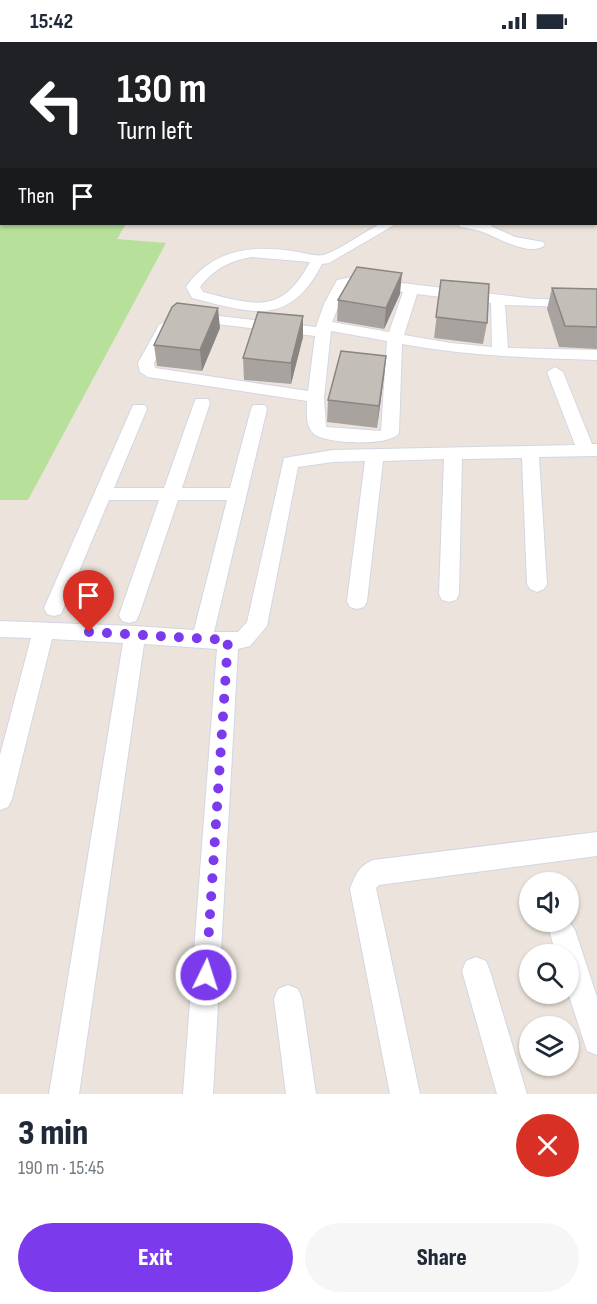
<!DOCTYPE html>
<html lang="en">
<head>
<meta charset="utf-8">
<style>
  :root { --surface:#fff; --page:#f6f6f7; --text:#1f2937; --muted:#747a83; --accent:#7c3aed }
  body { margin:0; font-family:"Sofia Sans Condensed",sans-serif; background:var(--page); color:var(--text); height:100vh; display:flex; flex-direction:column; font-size:22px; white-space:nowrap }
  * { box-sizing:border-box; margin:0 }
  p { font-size:20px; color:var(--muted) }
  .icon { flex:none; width:33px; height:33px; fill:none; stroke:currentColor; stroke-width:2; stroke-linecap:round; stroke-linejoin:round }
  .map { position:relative; height:1052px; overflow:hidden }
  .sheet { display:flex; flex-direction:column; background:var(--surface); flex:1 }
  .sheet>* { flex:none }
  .guide { position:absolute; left:0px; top:0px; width:597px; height:183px; box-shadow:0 2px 4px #0004; background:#202124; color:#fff; overflow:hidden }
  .fabs { position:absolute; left:519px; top:830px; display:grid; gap:12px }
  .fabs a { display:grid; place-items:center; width:60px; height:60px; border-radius:50%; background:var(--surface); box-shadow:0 2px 4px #0004; font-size:30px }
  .pin { position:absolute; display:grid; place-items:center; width:51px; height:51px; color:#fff; margin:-62px -26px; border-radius:50% 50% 50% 0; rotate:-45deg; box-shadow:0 0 6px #0007 }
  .pin .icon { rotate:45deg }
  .me { position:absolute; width:66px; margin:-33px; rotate:4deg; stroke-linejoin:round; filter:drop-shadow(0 0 4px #0008) }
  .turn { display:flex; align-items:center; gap:21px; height:126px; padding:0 18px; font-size:27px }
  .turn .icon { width:78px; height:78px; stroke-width:2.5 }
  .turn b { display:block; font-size:42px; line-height:51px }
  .then { display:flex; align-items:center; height:57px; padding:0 18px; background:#0003; gap:12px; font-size:22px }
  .round { display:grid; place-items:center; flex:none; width:63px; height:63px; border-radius:32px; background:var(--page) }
  .overview { display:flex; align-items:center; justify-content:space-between; height:102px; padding:0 18px }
  h1 { font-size:36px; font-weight:800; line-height:45px }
  .action { display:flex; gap:12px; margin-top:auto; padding:12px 18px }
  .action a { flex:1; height:69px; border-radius:36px; background:var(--accent); color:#fff; font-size:24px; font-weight:800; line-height:69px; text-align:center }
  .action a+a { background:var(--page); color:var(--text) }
  .status { display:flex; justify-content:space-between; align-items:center; height:42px; padding:0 30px; background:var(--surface); direction:ltr }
  .status svg { height:16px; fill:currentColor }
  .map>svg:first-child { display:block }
  .green { fill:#b7e19a }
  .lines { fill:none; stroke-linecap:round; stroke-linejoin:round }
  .minor-casing { stroke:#d2d6e3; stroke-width:2 }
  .minor { fill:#fff; fill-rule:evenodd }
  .wall { fill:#a9a39f }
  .shaded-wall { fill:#898582 }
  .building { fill:#c4beb9; stroke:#898582; stroke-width:1.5 }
  .route { stroke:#7c3aed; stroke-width:10; stroke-dasharray:0 18 }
</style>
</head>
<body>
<div class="status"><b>15:42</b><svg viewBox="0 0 49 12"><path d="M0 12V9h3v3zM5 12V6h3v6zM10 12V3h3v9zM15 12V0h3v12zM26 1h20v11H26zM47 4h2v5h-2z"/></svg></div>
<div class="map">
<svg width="597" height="1052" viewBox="0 0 597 1052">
  <rect width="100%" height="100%" fill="#ece4dc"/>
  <!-- green -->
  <polygon class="green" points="0,138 2,182 126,182 117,197 166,201 28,458 0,458"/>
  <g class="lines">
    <defs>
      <g id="minor">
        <rect x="327" y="0" width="10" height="2"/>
        <rect x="380" y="0" width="10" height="2"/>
        <rect x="432" y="0" width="10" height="2"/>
        <polygon points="476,0 486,0 487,2 477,2"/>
        <polygon points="527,0 537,0 538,2 528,2"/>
        <polygon points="593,0 597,0 597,8 596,2 592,2"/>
        <rect x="0" y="58" width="2" height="7"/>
        <rect x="596" y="67" width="1" height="6"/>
        <rect x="0" y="130" width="2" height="8"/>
        <polygon points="596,137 597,138 597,148 596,147"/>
        <rect x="596" y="173" width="1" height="8"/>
        <path d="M380 182H396L329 221 322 222C289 286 252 271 192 256L186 245C212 208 249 203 292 209 301 210 316 215 324 213 343 206 362 191 380 182ZM252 215 310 220C281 274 255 263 203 250L200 245C214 227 229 219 252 215Z"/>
        <path d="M458 182H492L491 184 515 195 543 200 545 203C531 216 495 194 480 189 474 187 467 186 460 185Z"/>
        <path d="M352 235 534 257 597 258V266L505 263 508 306 597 308V318C530 316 469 314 402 302L399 391C391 405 323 402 313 391 305 383 307 369 307 359L148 335 140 330 138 321 159 283 166 279 173 283 154 321 155 326 308 349 315 294 192 279 185 275 192 271 316 285 324 262 337 238ZM352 243 403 250 389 290 332 280 347 244ZM417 252 491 261 492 305 451 301 404 293ZM331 289 387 299 381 389 326 385 324 356Z"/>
        <polygon points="555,325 563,330 592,402 597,402 597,414 539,415 547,542 544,547 537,550 530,547 527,542 522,416 462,417 459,552 456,558 449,560 442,558 439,552 444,417 383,419 367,559 364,565 357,567 350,565 347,559 365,419 333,420 298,425 267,584 250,604 238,607 213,1052 183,1052 217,607 144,602 79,1052 49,1052 123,601 52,597 12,757 8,765 0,768 0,713 31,596 0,595 0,579 135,584 194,588 227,458 178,458 139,573 136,579 129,581 122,579 119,573 159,458 109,458 61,572 54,574 47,572 44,566 133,363 145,363 147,367 114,446 164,446 194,361 196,357 208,357 210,361 182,446 230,446 251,367 253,363 265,363 267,367 214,590 238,590 247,580 284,416 333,408 575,403 547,330"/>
        <path d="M597 790V814L379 843 376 846 420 1052H390L350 847C355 833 359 824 373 818Z"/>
        <polygon points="568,878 575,888 597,955 597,1013 587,1009 568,951 568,912 556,912 549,888 553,879"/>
        <polygon points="476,915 486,919 490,929 527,1052 497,1052 462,929 466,919"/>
        <polygon points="288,943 298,947 302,957 316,1052 286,1052 274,957 278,947"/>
      </g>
    </defs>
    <!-- minor casing -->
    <use href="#minor" class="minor-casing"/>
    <!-- minor -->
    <use href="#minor" class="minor"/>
  </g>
  <!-- wall -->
  <g class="wall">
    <polygon points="441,238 487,281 483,302 434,296"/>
    <polygon points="552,246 597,247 597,307 559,305 547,267"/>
    <polygon points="400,252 384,287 337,279 338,258"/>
    <polygon points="220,286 202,329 157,324 154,303"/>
    <polygon points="303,295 291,342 244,338 243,316"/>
    <polygon points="386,314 377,386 327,380 328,358"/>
  </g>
  <!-- shaded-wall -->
  <g class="shaded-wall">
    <polygon points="402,231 400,252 384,287 386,266"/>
    <polygon points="218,266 220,286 202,329 200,308"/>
    <polygon points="303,274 303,295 291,342 291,321"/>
    <polygon points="386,314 384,335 377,386 379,364"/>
  </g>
  <!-- building -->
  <g class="building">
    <polygon points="357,225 402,231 386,266 338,258"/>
    <polygon points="441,238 489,242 487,281 436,275"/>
    <polygon points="552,246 597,247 597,285 565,284"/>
    <polygon points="177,261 218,266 200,308 154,303 172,265"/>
    <polygon points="258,270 303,274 291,321 243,316"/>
    <polygon points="341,309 386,314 379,364 328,358"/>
  </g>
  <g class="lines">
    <!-- route -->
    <polyline class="route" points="89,590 228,598 206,933"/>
  </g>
</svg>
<div class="fabs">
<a><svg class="icon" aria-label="sound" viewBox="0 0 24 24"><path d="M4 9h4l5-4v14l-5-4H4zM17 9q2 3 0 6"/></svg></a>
<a><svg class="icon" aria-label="search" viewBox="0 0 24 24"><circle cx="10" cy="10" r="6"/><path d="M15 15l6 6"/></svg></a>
<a><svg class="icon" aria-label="layers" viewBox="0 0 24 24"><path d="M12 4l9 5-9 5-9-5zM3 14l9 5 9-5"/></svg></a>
</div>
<div class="pin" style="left:89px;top:590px;background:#d93025"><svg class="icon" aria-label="arrive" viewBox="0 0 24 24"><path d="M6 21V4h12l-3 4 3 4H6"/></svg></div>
<svg class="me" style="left:206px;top:933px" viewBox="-20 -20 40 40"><circle r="17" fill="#7c3aed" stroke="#fff" stroke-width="3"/><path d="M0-11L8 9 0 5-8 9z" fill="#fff"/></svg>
<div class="guide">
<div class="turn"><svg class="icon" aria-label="left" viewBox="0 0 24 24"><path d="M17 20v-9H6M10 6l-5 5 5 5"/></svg><div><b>130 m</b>Turn left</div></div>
<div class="then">Then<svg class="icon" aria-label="arrive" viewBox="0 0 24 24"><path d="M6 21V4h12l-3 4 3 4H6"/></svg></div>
</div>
</div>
<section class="sheet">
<div class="overview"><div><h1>3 min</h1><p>190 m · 15:45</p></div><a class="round" style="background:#d93025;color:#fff"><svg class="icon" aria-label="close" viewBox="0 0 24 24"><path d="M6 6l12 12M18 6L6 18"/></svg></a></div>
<div class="action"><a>Exit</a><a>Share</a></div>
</section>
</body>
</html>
